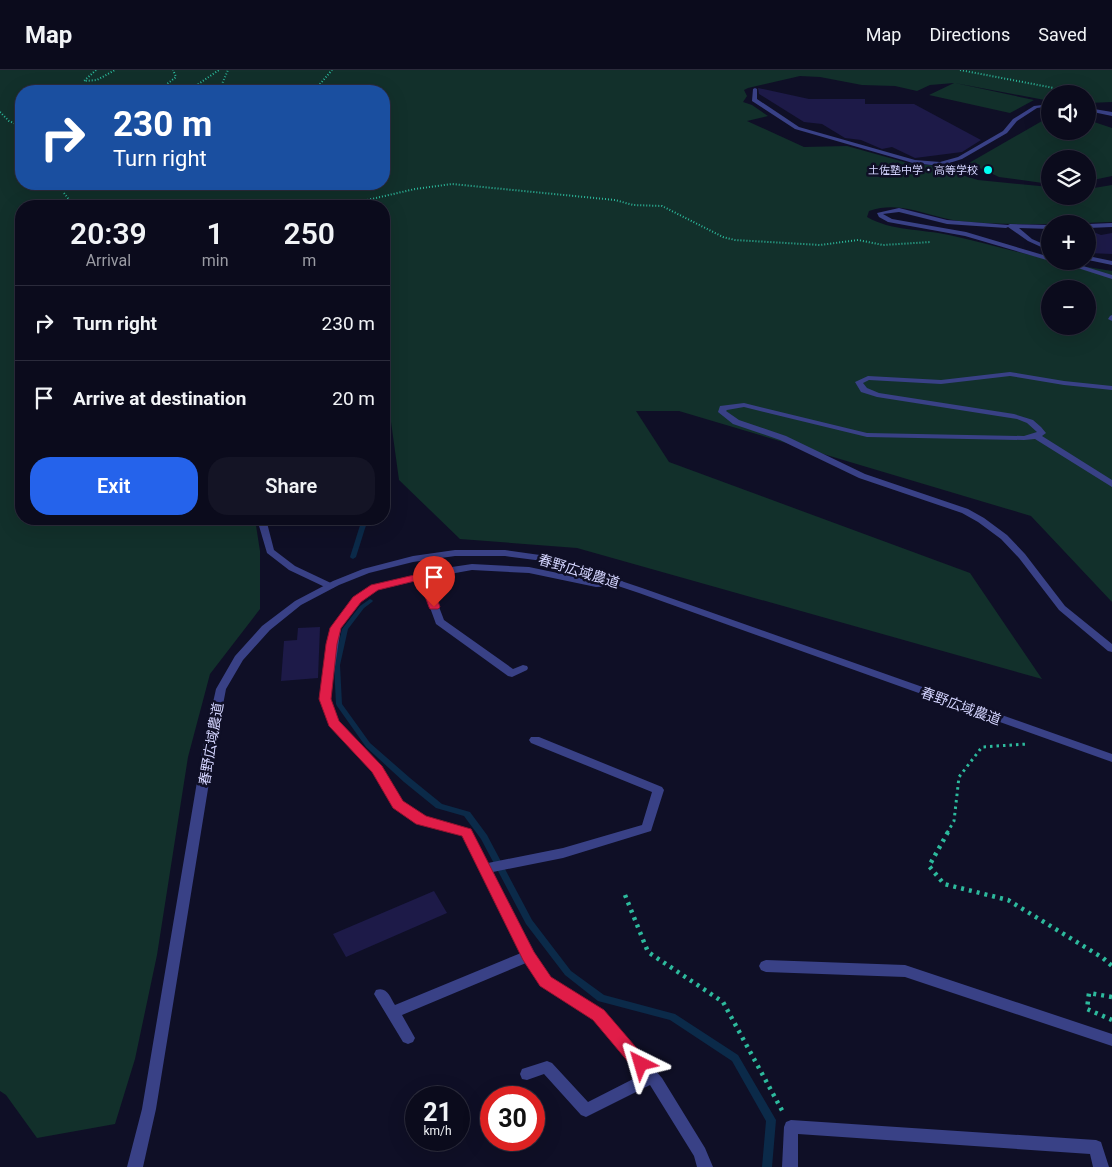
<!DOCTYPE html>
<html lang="en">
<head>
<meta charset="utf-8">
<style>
  :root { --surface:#0b0b1c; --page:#141425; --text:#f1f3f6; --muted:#9a9ba3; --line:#2b2b3b; --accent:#2563eb }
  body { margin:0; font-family:Roboto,"Noto Sans JP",sans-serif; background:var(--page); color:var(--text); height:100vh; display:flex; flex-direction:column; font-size:19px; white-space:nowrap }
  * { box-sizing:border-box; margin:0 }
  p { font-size:16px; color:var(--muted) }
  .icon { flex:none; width:28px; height:28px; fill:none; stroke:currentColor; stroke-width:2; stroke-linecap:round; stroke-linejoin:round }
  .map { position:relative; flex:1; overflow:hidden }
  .sheet { position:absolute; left:15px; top:130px; width:375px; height:325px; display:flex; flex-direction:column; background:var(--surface); border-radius:20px; box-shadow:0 5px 20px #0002,0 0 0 1px var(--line) }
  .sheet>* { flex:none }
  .hud { position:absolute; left:15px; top:15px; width:375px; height:105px; border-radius:20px; box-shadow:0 5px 20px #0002,0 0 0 1px var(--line); background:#1a4fa0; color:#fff; overflow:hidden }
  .buttons { position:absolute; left:1041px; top:15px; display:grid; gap:10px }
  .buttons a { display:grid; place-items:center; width:55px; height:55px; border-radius:50%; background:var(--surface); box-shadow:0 5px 20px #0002,0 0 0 1px var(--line); font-size:25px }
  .speed { position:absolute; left:405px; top:1016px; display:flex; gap:10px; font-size:25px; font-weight:700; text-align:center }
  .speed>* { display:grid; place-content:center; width:65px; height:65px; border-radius:50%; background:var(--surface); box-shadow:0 5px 20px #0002,0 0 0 1px var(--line); line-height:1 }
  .speed small { font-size:12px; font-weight:400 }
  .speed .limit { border:8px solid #d22; background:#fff; color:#111 }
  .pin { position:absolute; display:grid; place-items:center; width:42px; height:42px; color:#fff; margin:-51px -21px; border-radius:50% 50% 50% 0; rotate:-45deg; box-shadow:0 0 5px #0007 }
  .pin .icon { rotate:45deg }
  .me { position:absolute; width:55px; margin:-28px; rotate:320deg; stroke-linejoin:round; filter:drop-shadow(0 0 4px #0008) }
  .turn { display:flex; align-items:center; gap:18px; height:105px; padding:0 15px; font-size:22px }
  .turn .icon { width:65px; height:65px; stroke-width:2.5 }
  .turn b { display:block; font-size:35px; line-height:42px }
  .eta { display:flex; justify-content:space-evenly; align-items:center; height:85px; text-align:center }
  .eta b { font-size:30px; font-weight:600; line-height:35px }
  .cta { display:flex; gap:10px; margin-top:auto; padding:10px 15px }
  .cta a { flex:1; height:58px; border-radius:20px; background:var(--accent); color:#fff; font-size:20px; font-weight:600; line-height:58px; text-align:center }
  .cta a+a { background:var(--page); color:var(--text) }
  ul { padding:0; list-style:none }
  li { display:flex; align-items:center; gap:15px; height:75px; padding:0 15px; border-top:1px solid var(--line) }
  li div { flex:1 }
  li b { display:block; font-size:19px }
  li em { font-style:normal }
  header { display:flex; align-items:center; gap:30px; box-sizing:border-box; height:70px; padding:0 25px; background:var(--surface); border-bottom:1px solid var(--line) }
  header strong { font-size:24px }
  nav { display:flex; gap:28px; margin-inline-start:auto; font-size:18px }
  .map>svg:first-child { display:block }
  .green { fill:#12302b; fill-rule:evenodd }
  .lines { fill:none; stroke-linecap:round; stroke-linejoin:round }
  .stream { fill:#0b2a49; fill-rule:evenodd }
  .building { fill:#1d1a48 }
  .path-far2 { stroke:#2dba9d; stroke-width:2; stroke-dasharray:1 2; stroke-linecap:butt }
  .path-far1 { stroke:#2dba9d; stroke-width:3; stroke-dasharray:2.5 4; stroke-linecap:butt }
  .path { stroke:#2dba9d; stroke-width:4.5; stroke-dasharray:3 5; stroke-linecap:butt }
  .service { fill:#394186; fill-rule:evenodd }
  .minor { fill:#394186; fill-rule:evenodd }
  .tertiary { fill:#394186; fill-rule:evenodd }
  .route { fill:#e11d48; stroke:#92132f }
  .poi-dot { fill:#00fff4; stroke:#0f0f26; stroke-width:2 }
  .labels { text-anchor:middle; stroke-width:5; stroke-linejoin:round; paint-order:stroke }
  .far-poi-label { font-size:11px; fill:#d4d5ff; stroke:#0f0f26; text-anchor:end }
  .street-label { font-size:14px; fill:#d4d5ff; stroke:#0f0f26 }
</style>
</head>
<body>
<header>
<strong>Map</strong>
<nav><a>Map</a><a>Directions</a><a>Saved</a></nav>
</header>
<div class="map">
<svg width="1112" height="1097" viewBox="0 0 1112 1097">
  <rect width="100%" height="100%" fill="#0f0f26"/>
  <!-- green -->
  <g class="green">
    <path d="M0 0H1112V32L1088 33V24H1050V31L955 13 1034 30 1010 43 929 25 954 13 930 15 917 21 895 16 862 15 820 7 800 6 748 18 744 20 747 26 743 32 752 35 768 46 747 51 804 77 847 76 915 95H930L978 110 1050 117V126H1088V119L1112 115V152C1061 154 1009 156 959 151 927 147 902 130 869 141L867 147C891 161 922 159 949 165 983 172 1016 183 1050 189V191L1112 201V532L1031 446 679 341H636L669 392 970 503 1042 609 577 478 460 469 399 410 388 330 384 324V136H21V449H255L260 481V539L210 604 188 687 157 885 135 989 115 1054 37 1068 6 1025 0 1021ZM21 21H384V114H21ZM1050 219H1088V256H1050Z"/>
    <polygon points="1049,47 1050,61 1088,61 1088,50 1112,58 1112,106 1088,111 1088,89 1050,89 1050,114 999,107 969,93"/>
  </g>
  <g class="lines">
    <!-- stream -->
    <g class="stream">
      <polygon points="362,449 368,449 356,487 353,489 351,488 350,487"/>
      <polygon points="370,529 372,530 373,531 372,532 364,538 348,559 340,595 342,634 370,673 410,708 442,734 470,742 487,765 532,850 571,901 604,925 675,944 738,985 776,1050 772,1097 762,1097 766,1051 732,991 670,950 598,931 565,905 526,854 481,769 464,746 436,738 404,712 366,677 337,636 336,634 334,595 342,559 360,536"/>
    </g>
  </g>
  <!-- building -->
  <g class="building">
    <polygon points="758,18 809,29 865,29 865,34 914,34 981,70 962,82 915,88 892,77 882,79 861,70 845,68 822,54 804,52 759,24"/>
    <polygon points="1088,160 1101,165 1112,163 1112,184 1088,183"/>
    <polygon points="320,557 318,608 281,611 284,571 297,570 298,558"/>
    <polygon points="434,821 447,843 346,887 333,864"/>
  </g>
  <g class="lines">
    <!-- path-far2 -->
    <g class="path-far2">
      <polyline points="96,0 84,11 97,10 115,0"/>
      <polyline points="960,0 1054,18"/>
      <polyline points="158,21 176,7 173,0"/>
      <polyline points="188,21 219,0"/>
      <polyline points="219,21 228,0"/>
      <polyline points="314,21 332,0"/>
      <polyline points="0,42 9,51 21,56"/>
      <polyline points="64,114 64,123 74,136"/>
      <polyline points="341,136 415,119 452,114 615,130 633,135 662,136 723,167 735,170 820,175 858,170 883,175 931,172"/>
    </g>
    <!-- path-far1 -->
    <polyline class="path-far1" points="947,763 954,751 959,707 982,677 1027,674"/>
    <!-- path -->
    <g class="path">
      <polyline points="948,762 929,796 944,814 1008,830 1103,888 1112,896"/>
      <polyline points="625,825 648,882 723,932 784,1044"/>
      <polyline points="1112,927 1089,923 1087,939 1112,950"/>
    </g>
    <!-- service -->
    <g class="service">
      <polygon points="755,18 757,19 757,29 799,57 915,90 940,92 958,87 1003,61 1013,49 1034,36 1050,34 1050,36 1037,38 1017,51 1007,63 962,89 940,96 913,93 795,59 752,31 753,19"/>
      <polygon points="1088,38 1112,42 1112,46 1088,41"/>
      <polygon points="1112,153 1112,157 1088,158 1088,154"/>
      <polygon points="1010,154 1050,155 1050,159 1019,158 1032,169 1050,177 1050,181 1028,171 1008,157 1008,155"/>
      <polygon points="1088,186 1112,191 1112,195 1088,190"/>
    </g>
    <!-- minor -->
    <g class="minor">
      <polygon points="899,138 947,150 1008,155 1008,157 1006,158 947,154 899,142 883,144 892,149 966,162 1050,187 1050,191 965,166 888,152 879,147 877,143"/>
      <polygon points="1056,191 1067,191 1112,205 1112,209"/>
      <polygon points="1112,245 1112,251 1108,249 1110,246"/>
      <polygon points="1010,302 1064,311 1112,316 1112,320 1064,315 1010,306 941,314 869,310 863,313 867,318 879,323 1014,344 1033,350 1041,357 1046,363 1042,366 1112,410 1112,417 1035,369 1024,370 867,367 744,337 727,340 726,341 739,350 786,366 865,404 968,439 984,448 1007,465 1025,484 1065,536 1112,574 1112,582 1108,581 1059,540 1019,488 1001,469 978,452 962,443 859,408 780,370 733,354 718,342 720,336 744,333 867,363 1024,366 1037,362 1027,353 1017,349 877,327 861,322 855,312 868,306 941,310"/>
      <polygon points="257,449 266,449 274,480 295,496 333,514 335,516 333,518 327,518 289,500 267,483"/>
      <path d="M472 494 529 497 596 511 620 510 625 513 620 516 596 517 529 503 472 500 428 508 444 550 513 599 523 595 527 596 528 598 527 600 512 607 508 606 436 554 420 510 378 520 360 532 341 558 330 629 339 651 381 696 402 731 425 747 471 760 488 793 563 778 642 755 652 722 531 673 529 670 531 667H539L662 717 664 720 651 761 563 788 493 802 534 882 550 908 603 941 662 1008 705 1078 713 1097H697L694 1086 650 1015 586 1047 581 1045 544 1004 527 1010 522 1009 520 1004 522 999 547 991 552 993 588 1032 641 1005 593 949 540 916 526 893 402 945 415 968 413 972 408 974 403 972 374 924 376 920C387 916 390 927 395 935L521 883 463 766 417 753 394 737 373 702 330 656 320 629 331 558 354 528 372 516 445 498Z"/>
      <polygon points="766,890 905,895 1112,964 1112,976 905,907 766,902 761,900 759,896 761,892"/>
      <polygon points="791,1050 1096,1070 1101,1072 1109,1097 1093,1097 1090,1084 798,1064 798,1097 782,1097 784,1057 786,1052"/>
    </g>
    <!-- tertiary -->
    <polygon class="tertiary" points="455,480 505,480 547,486 645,519 1112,684 1112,692 639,523 543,491 505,486 455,486 413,492 369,503 339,515 301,535 270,560 243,590 226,619 214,682 156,1039 143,1097 127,1097 142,1039 202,682 216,619 235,586 262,556 295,531 333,511 363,499 413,486"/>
  </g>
  <!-- route -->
  <polygon class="route" points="423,503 429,506 440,537 438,539 430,539 429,537 419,510 378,520 361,532 341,558 337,574 331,629 339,651 382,696 403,731 426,746 471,759 534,882 551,907 604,940 646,989 649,994 646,1000 641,1002 635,1000 593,950 540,916 523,890 462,766 416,754 393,738 372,702 329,656 319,629 326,574 330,558 353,527 371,515"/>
  <!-- markers -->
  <circle class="poi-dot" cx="988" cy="100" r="5"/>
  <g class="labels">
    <!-- far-poi labels -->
    <g class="far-poi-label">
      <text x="978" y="104">土佐塾中学・高等学校</text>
    </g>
    <!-- street labels -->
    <g class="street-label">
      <text transform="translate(579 501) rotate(17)" y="5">春野広域農道</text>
      <text transform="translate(961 636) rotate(20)" y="5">春野広域農道</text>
      <text transform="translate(211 674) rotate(-80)" y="5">春野広域農道</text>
    </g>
  </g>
</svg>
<div class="buttons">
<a><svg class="icon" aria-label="sound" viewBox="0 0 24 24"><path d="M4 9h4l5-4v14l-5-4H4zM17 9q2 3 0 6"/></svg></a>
<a><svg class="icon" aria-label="layers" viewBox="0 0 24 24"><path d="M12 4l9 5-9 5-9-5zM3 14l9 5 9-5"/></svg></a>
<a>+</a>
<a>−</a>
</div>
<div class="speed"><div>21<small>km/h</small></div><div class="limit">30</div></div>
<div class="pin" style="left:434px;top:537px;background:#d93025"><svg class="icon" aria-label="arrive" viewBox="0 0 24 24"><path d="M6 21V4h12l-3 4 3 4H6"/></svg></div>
<svg class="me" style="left:641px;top:994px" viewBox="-20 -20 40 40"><path d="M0-17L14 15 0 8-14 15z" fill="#e11d48" stroke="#fff" stroke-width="4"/></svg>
<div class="hud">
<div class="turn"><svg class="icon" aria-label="right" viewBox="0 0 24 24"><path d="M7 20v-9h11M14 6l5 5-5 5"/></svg><div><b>230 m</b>Turn right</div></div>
</div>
<section class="sheet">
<div class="eta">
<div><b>20:39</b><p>Arrival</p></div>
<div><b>1</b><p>min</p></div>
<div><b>250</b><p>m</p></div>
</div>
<ul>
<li><svg class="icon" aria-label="right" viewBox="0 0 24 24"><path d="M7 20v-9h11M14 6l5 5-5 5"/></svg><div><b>Turn right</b></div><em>230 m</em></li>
<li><svg class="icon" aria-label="arrive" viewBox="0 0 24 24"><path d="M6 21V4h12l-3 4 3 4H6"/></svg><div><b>Arrive at destination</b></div><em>20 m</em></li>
</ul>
<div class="cta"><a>Exit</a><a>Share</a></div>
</section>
</div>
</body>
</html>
